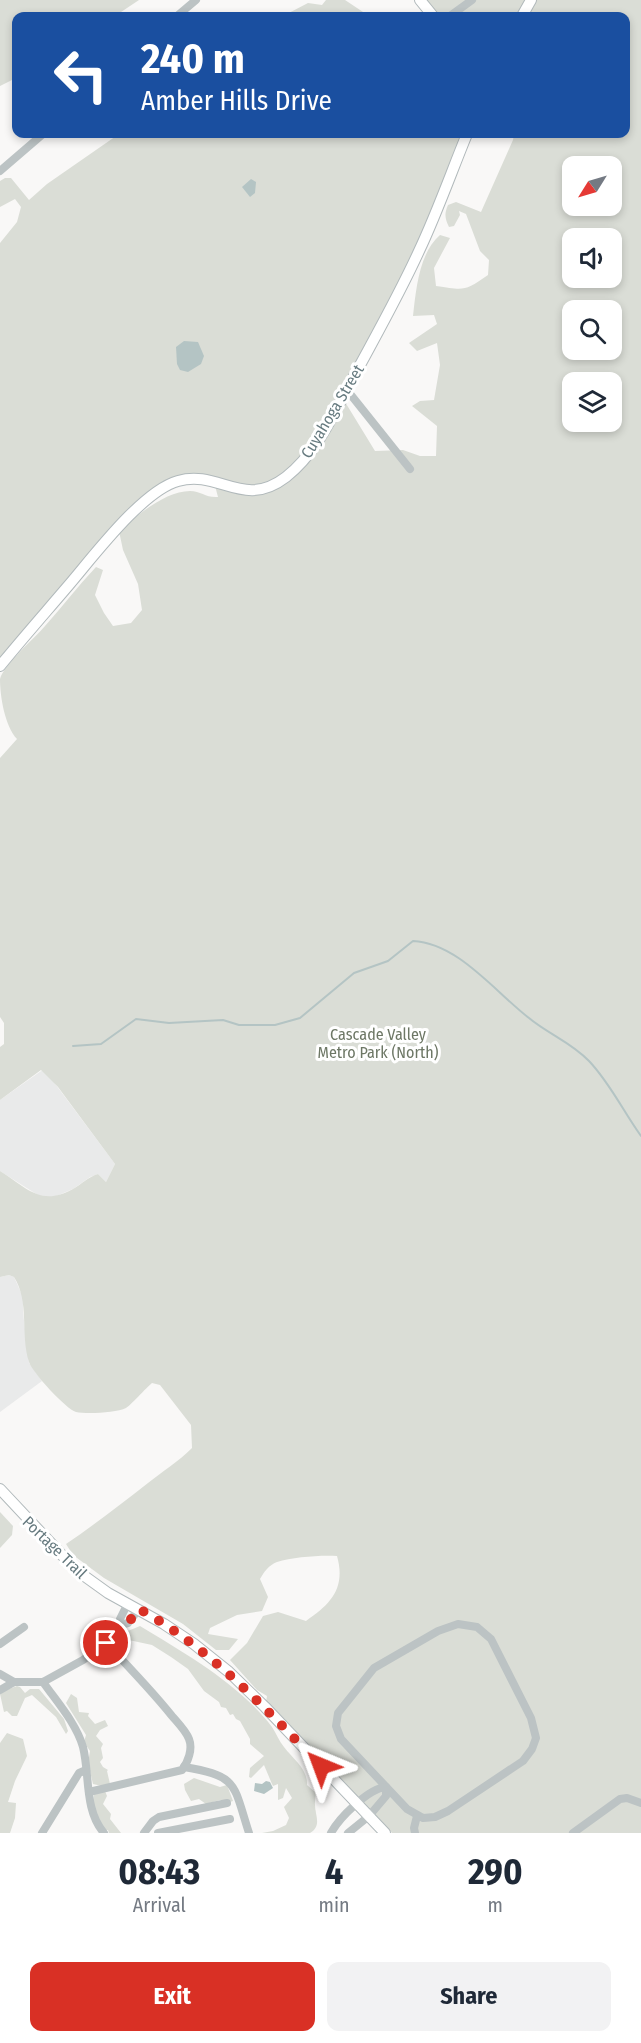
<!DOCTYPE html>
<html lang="en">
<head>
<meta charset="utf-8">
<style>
  :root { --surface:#fff; --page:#f2f2f3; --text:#1f2937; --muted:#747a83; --accent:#d93025 }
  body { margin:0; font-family:"Fira Sans Condensed",sans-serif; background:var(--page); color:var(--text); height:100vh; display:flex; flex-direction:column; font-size:22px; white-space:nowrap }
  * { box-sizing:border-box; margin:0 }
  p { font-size:20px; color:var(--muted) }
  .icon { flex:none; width:33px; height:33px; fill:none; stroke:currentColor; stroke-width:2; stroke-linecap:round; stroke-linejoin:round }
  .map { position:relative; height:1833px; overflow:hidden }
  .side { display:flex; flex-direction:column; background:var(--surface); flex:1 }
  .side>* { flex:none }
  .banner { position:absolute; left:12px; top:12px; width:618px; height:126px; border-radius:12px; box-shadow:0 3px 9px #0003; background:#1a4fa0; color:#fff; overflow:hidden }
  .needle { width:39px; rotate:233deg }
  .fabs { position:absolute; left:562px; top:156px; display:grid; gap:12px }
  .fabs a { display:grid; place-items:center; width:60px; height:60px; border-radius:12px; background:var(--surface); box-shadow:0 3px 9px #0003; font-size:30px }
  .pin { position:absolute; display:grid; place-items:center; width:51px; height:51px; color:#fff; margin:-26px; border:3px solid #fff; border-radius:50%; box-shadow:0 2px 6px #0007 }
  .me { position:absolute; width:66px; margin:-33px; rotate:316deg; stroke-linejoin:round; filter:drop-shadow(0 0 4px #0008) }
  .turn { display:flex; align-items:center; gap:21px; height:126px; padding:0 30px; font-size:27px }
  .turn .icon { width:78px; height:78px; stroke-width:2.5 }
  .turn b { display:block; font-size:42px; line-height:51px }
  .eta { display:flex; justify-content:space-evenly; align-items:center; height:102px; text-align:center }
  .eta b { font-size:36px; font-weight:700; line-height:42px }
  .action { display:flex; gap:12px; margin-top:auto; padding:12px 30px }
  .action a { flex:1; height:69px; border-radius:12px; background:var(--accent); color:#fff; font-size:24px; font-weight:700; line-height:69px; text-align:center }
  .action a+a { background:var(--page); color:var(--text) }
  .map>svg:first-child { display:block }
  .built { fill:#e9eaea }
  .green { fill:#daddd6; fill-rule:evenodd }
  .water { fill:#b4c4c4 }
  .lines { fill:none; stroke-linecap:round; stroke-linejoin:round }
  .stream { stroke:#b4c4c4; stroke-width:2 }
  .secondary-casing { stroke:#b1b9bb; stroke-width:12 }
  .street { stroke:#bcc3c4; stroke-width:8 }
  .secondary { stroke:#fff; stroke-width:10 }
  .route { stroke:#d93025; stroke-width:10; stroke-dasharray:0 18 }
  .labels { text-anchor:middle; stroke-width:6; stroke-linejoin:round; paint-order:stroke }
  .street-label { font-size:16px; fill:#667a7f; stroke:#fff }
  .park-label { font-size:16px; fill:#6d7765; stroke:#fff }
</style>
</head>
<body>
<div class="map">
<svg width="641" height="1833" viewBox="0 0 641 1833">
  <rect width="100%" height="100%" fill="#f9f8f7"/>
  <!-- built -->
  <g class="built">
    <polygon points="44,1069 115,1164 106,1182 98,1174 90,1177 73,1189 54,1197 41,1197 0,1171 0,1100"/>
    <polygon points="9,1275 14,1277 23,1297 23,1312 29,1363 42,1381 0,1412 0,1277"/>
  </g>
  <!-- green -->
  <g class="green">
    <polygon points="0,0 139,0 115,16 16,16 16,78 0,86"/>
    <polygon points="326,0 345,0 369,16 283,16 308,3 322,5"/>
    <polygon points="420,0 525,0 517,16 433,16"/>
    <path d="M531 0H641V1833H392L266 1702 267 1696 257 1690 230 1660 247 1643 263 1616 278 1612 306 1621C331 1604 346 1588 337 1556 320 1555 293 1557 277 1562 269 1565 264 1572 260 1579L268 1597 262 1611 237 1615 210 1628 208 1634 238 1639 229 1650H216L183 1624 104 1578 73 1555 66 1544C94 1525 121 1504 148 1483 163 1471 178 1462 192 1448L191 1425 160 1385 152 1383C147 1387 129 1407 126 1408 116 1413 86 1414 76 1412 66 1409 32 1372 29 1362 20 1334 30 1302 14 1277L9 1275 0 1277V1171C27 1188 41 1207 73 1189 82 1184 88 1177 98 1174L106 1182 115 1164 58 1087 41 1070 0 1100V1047L4 1044V1023L0 1017V758L17 739C5 726 0 697 0 679 4 664 34 639 45 626 62 607 78 586 96 567L103 570 95 595 104 613 113 626 131 623 142 610 138 584 123 550 119 531C137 515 166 491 190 491 201 491 206 498 218 497L214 482 194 478 185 479 169 484 153 495 93 557 0 666V243L17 222 21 207 15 199 0 207V181L5 178H11L29 200 47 184 119 134H467L420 250 342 397 375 451 403 450 420 456H436L437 426 412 406 420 401 434 400 440 365 437 343 417 351 409 343 437 324 434 315 413 316C416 290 419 253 440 235L450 238 434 268 436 286C464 290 464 292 488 275L489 260 480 251 466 214 459 211 460 215 454 226 449 227C445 219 444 214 448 205L456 202 481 212 513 140 514 134H626V16H522ZM573 166H612V206H573ZM573 238H612V278H573ZM573 310H612V350H573ZM573 382H612V422H573Z"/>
    <polygon points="0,1512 13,1526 12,1535 0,1548"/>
    <path d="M140 1626C186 1654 238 1683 272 1727 276 1733 279 1741 284 1747 293 1759 308 1769 307 1785L315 1792C316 1795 315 1798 315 1802 314 1814 323 1825 310 1833H262L273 1831 286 1825 289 1818 284 1807 292 1798 286 1788 283 1798 278 1800V1784L273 1786 272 1784 264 1765 251 1778 249 1777 250 1768 264 1756 250 1744V1739L240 1721 236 1719 233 1714 230 1715 226 1708 221 1707 219 1702 204 1691 188 1669 171 1657 152 1645 124 1639 122 1636 123 1633Z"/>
    <polygon points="17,1686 20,1687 25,1693 30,1689 39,1689 64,1719 68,1731 66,1734 56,1717 32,1695 25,1698 17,1716 12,1716 7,1711 4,1712 0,1694 6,1690"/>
    <polygon points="71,1694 77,1698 79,1712 89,1713 88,1716 95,1724 105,1720 108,1726 100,1730 96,1736 103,1744 101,1748 103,1758 100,1762 103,1767 108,1770 107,1771 110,1784 102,1786 93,1784 88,1763 90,1751 84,1742 86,1735 66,1703"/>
    <polygon points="7,1733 23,1739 27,1756 15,1781 8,1802 16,1803 15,1818 10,1833 0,1833 0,1743"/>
    <polygon points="194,1778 220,1787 227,1785 233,1801 230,1802 220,1800 206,1804 199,1799 191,1801 185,1790 184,1784"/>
    <path d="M105 1791 107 1796 103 1804 111 1814 110 1819 121 1833H109L108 1830 104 1831C98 1820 90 1804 95 1792Z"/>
  </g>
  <!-- water -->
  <g class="water">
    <polygon points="251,179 256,182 255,193 250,197 242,187"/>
    <polygon points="612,199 617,204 612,208 596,213 584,206 612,206"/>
    <polygon points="184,341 198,342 204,356 201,364 188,372 180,370 177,364 176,347"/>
    <polygon points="266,1781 270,1782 273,1788 264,1794 254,1791 255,1783 262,1784"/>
  </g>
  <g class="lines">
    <!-- stream -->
    <path class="stream" d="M73 1046 101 1044 136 1019 169 1023 223 1020 239 1025H275L300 1018 354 973 388 961 413 941C458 943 495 992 529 1018 548 1034 571 1042 589 1061 610 1083 623 1111 641 1136"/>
    <defs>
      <g id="secondary">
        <polyline points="420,0 433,16"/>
        <polyline points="522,16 531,0"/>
        <path d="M0 666C22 639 45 613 68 586 93 557 142 491 178 481 219 469 243 510 286 477 317 453 334 413 352 380 375 337 399 295 419 251 437 213 451 173 467 134"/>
        <polyline points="0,1489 76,1570 108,1593 164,1624 194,1644 229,1672 265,1707 385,1833"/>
      </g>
    </defs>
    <!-- secondary casing -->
    <use href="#secondary" class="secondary-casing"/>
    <!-- street -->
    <g class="street">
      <polyline points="177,16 196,0"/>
      <polyline points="450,16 472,0"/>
      <polyline points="0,171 43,134"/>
      <polyline points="347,390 410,469"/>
      <polygon points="458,1624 477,1627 491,1639 531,1718 536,1738 532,1749 523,1761 448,1811 435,1817 423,1818 407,1809 341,1739 336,1726 338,1713 374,1668 438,1631"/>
      <polyline points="120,1625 120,1619 128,1603"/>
      <polyline points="0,1644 24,1627"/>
      <polyline points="0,1674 14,1682"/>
      <path d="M43 1682C57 1702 76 1723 83 1747 90 1775 84 1810 104 1833"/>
      <polyline points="0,1690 14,1682 43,1682 83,1660 106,1643 120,1625 128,1623 139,1609"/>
      <path d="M184 1767C239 1776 233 1784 249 1833"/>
      <path d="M89 1792 182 1770C188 1762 193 1749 189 1739 186 1731 178 1723 172 1716 152 1691 129 1667 106 1643"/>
      <polyline points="42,1833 79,1773 86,1770"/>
      <polyline points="144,1833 153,1821 159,1817 227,1803"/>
      <polyline points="158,1833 230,1819"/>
      <path d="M331 1833C339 1818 369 1788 386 1787V1796L369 1816 348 1833"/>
      <polyline points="415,1833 414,1828 417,1816"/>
      <polyline points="573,1833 620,1799 627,1798 641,1803"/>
    </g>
    <!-- secondary -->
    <use href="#secondary" class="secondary"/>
  </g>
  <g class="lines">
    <!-- route -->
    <path class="route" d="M106 1643 120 1625 128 1623 139 1609C211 1649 264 1707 321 1766"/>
  </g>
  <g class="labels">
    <!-- street labels -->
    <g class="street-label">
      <text transform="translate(332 411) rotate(-59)" y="6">Cuyahoga Street</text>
      <text transform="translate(55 1547) rotate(44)" y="6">Portage Trail</text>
    </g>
    <!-- park labels -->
    <g class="park-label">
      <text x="378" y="1040">Cascade Valley<tspan x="378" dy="18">Metro Park (North)</tspan></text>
    </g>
  </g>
</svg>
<div class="fabs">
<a><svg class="needle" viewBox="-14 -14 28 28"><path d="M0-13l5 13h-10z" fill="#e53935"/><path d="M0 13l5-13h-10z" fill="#747a83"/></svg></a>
<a><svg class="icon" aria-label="sound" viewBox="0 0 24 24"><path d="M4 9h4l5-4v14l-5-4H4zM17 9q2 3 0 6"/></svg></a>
<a><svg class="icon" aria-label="search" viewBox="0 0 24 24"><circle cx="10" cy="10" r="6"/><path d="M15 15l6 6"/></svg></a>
<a><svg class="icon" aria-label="layers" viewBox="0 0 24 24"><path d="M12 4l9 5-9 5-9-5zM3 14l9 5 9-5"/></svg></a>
</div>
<div class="pin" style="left:106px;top:1643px;background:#d93025"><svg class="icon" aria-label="arrive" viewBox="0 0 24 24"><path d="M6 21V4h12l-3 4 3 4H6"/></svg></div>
<svg class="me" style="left:321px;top:1766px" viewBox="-20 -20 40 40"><path d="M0-17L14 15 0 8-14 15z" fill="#d93025" stroke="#fff" stroke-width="4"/></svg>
<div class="banner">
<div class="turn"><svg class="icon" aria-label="left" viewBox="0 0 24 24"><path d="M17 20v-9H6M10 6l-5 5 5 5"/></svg><div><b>240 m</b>Amber Hills Drive</div></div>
</div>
</div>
<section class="side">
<div class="eta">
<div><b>08:43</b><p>Arrival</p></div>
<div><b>4</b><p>min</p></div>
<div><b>290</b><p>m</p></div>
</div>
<div class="action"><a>Exit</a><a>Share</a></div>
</section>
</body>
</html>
